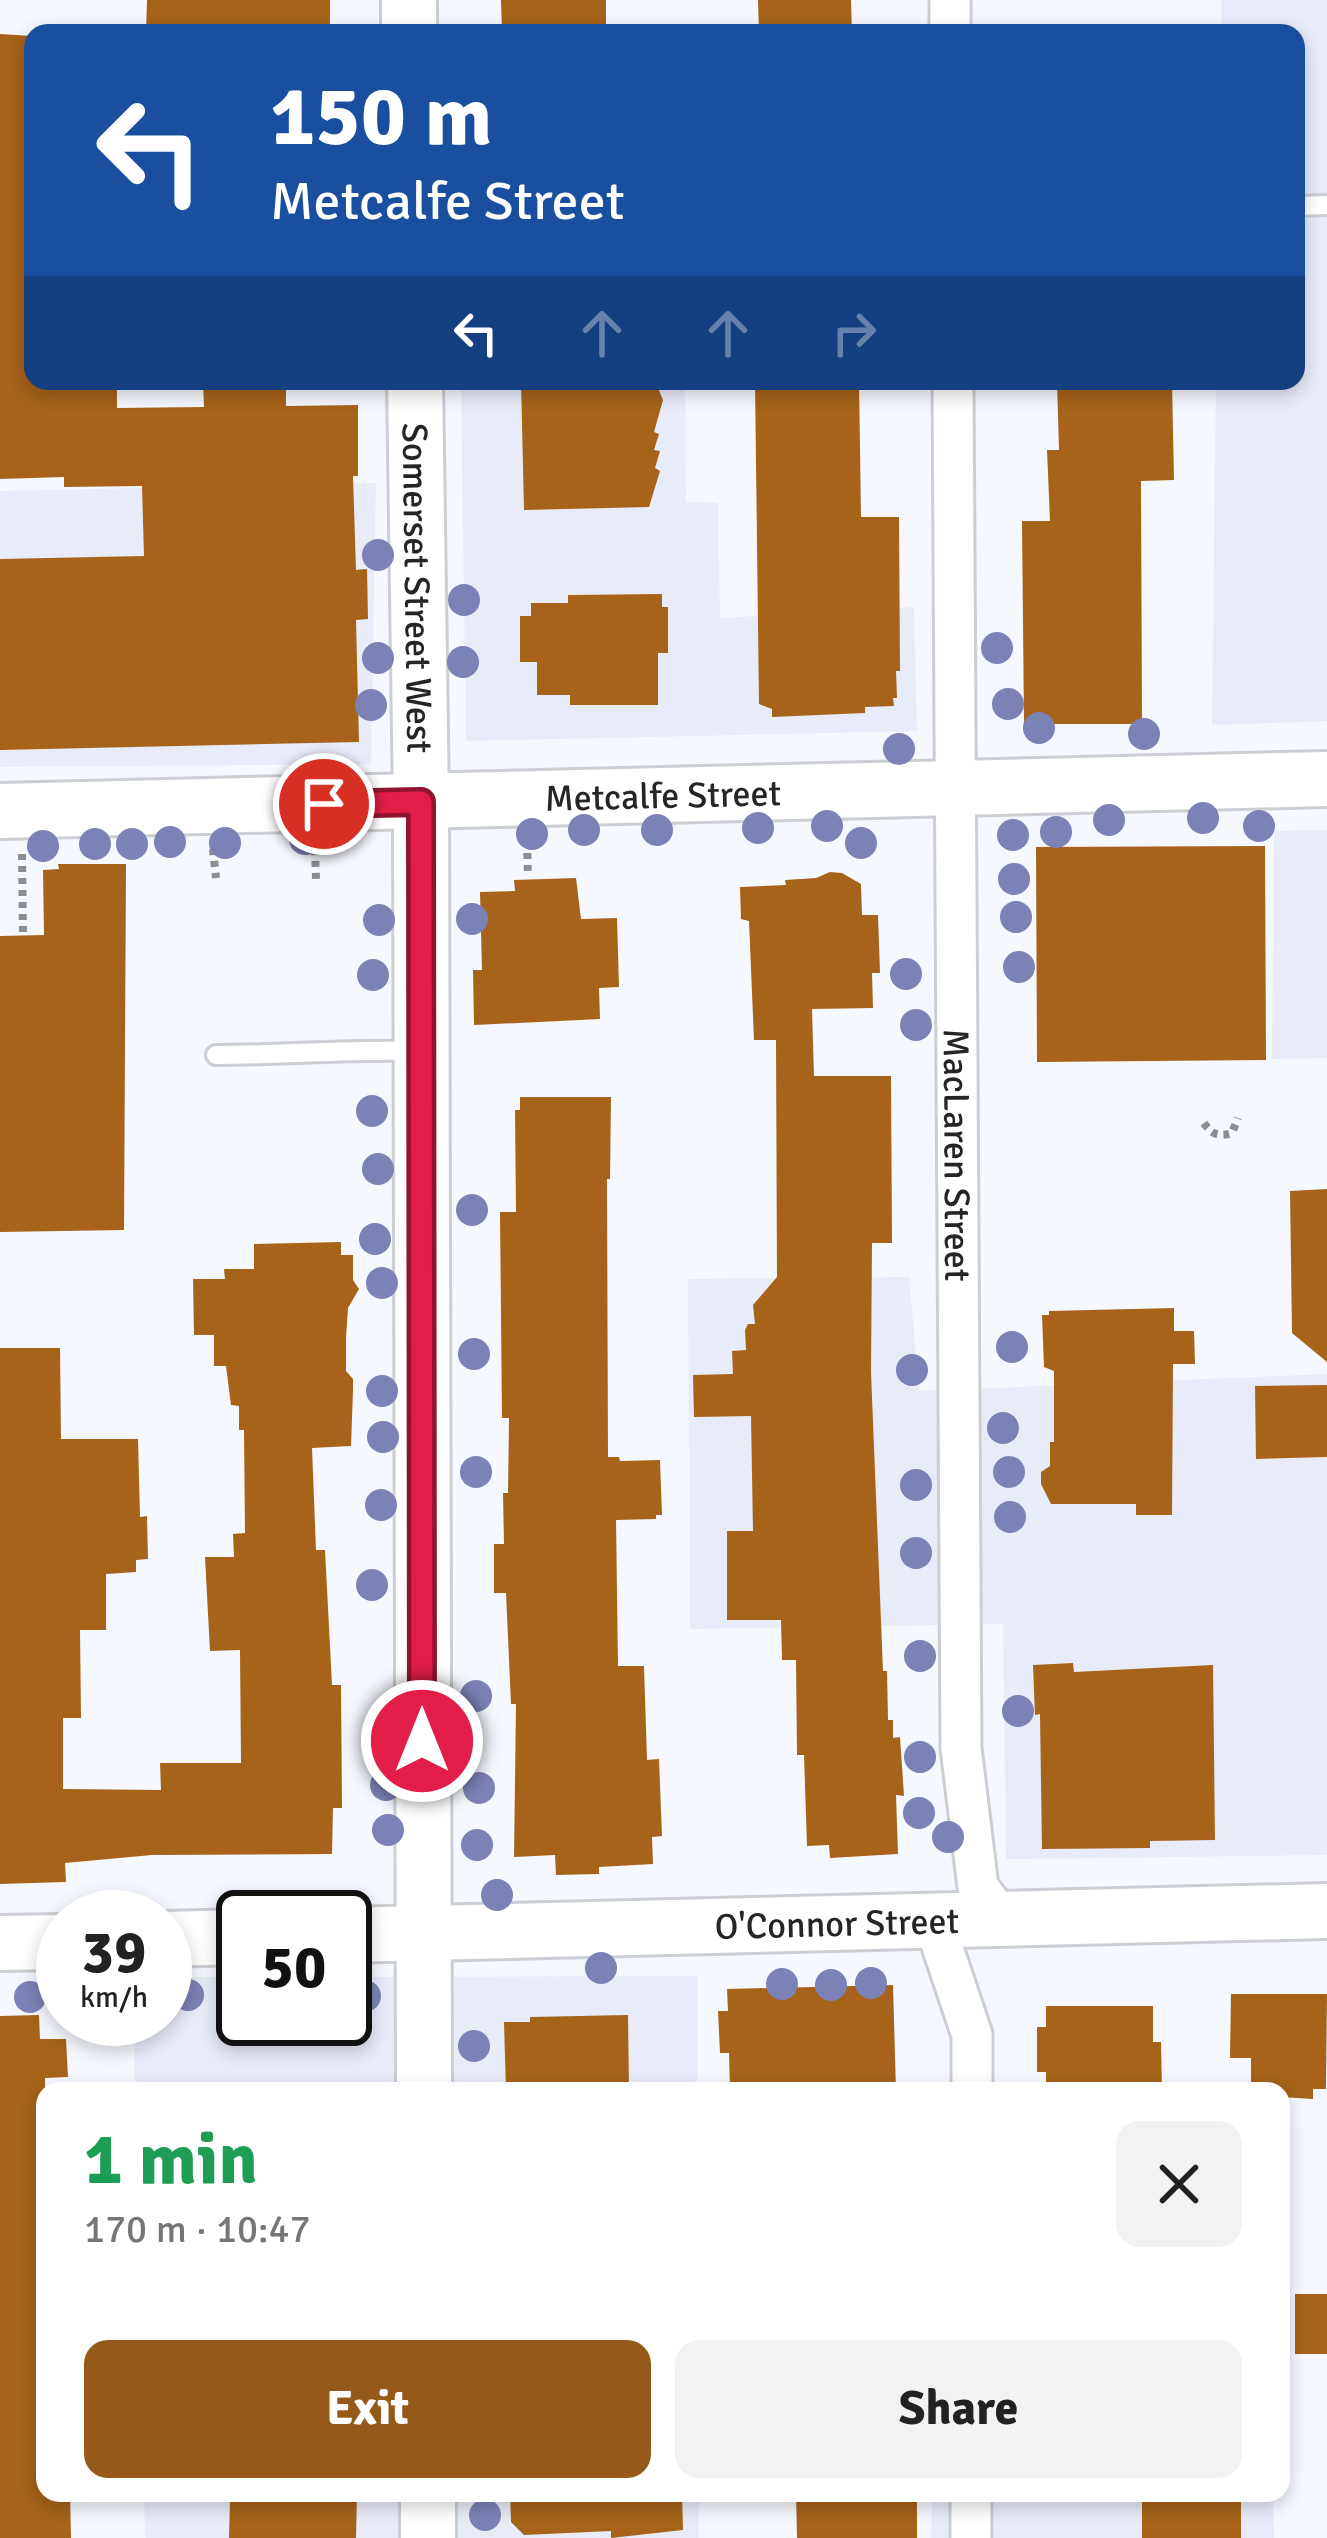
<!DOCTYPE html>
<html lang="en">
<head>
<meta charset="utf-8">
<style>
  :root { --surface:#fff; --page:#f2f2f2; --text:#222; --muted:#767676; --accent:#955a1a }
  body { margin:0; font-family:Signika,sans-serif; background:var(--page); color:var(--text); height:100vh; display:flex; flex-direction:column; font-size:45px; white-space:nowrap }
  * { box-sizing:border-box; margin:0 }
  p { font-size:39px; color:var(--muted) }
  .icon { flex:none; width:66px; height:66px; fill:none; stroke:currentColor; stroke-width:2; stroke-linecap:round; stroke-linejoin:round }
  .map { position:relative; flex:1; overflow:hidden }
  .drawer { position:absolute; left:36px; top:2082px; width:1254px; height:420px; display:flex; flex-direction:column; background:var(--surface); border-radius:24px; box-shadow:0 6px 18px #0003 }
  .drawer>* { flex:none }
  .hud { position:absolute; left:24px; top:24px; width:1281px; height:366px; border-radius:24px; box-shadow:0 6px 18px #0003; background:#1a4fa0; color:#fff; overflow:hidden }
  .speed { position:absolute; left:36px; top:1890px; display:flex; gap:24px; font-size:60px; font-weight:700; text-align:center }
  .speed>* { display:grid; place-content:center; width:156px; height:156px; border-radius:50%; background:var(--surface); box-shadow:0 6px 18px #0003; line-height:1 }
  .speed small { font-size:30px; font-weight:400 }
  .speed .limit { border:6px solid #111; border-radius:18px; background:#fff; color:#111 }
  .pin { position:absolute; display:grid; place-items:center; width:102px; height:102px; color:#fff; margin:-51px; border:6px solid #fff; border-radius:50%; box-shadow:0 3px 12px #0007 }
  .me { position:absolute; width:132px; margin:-66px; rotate:0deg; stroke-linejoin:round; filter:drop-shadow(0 0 9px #0008) }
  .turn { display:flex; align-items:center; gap:42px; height:252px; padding:0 48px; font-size:54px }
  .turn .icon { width:156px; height:156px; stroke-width:2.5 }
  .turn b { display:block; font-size:84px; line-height:102px }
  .lanes { display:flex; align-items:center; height:114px; padding:0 48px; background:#0003; justify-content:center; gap:60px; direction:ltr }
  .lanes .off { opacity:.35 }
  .round { display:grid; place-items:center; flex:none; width:126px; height:126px; border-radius:24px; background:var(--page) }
  .summary { display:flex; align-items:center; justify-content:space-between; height:204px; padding:0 48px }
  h1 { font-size:72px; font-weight:700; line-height:90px; color:#1e9e55 }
  .cta { display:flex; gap:24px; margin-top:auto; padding:24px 48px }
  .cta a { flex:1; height:138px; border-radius:24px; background:var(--accent); color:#fff; font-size:48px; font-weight:700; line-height:138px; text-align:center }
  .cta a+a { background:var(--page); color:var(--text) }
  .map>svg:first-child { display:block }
  .built { fill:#e8ecf9 }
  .building { fill:#a66319 }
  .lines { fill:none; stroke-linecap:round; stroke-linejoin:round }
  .service-casing { stroke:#cbced3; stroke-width:24 }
  .minor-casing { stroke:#cbced3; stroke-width:45 }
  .secondary-casing { stroke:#cbced3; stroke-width:60 }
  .path { stroke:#8b8d91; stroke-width:8; stroke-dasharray:6 6; stroke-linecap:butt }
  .service { stroke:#fff; stroke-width:18 }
  .minor { stroke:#fff; stroke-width:39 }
  .secondary { stroke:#fff; stroke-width:54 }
  .tree { fill:#7d82b6 }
  .route-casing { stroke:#92132f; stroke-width:30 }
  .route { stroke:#e11d48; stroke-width:21 }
  .labels { text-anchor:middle; stroke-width:9; stroke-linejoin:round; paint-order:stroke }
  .street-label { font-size:36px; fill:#252528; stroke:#f5f8fe }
</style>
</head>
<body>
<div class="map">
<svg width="1327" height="2538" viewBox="0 0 1327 2538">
  <rect width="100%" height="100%" fill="#f5f8fe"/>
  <!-- built -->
  <g class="built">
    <polygon points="1221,0 1327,0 1327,721 1212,725 1216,381 1296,381 1296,33 1221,33"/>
    <polygon points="461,381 685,381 686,502 718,503 720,618 914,607 917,731 466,741"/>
    <polygon points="376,483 371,764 0,767 0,491"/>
    <polygon points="1327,830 1327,1058 1272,1059 1274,831"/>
    <polygon points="909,1277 919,1391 1327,1374 1327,1855 1006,1859 1003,1624 690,1629 688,1279"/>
    <polygon points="697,1976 697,2091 135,2091 134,2019 165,2019 165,1977 243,1977 243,2019 345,2019 345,1977"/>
    <polygon points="144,2493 699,2493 699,2538 145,2538"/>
    <polygon points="932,2493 1273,2493 1274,2538 931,2538"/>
  </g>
  <!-- building -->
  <g class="building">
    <polygon points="147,0 330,0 330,33 146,33"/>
    <polygon points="501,0 606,0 606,33 502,33"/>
    <polygon points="758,0 851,0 852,33 759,33"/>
    <polygon points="0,34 33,36 33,381 117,381 117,408 204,407 203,381 286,381 286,406 358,405 358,476 353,476 356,570 367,569 368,619 356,620 359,742 0,750 0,559 144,556 142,486 64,487 64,477 0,479"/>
    <polygon points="521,381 655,381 663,400 654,432 659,434 654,450 660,451 655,468 660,471 649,507 524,510"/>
    <polygon points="755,381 859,381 861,517 899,517 900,671 896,671 897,698 893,698 894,706 865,707 865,713 772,717 772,709 759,704"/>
    <polygon points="1057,381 1172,381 1174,480 1141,481 1142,724 1024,724 1022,521 1050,521 1047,450 1059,450"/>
    <polygon points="662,594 662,607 668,607 668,653 658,653 658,705 570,705 570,695 537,695 537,662 520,662 520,616 531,616 531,603 568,603 568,595"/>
    <polygon points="1265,846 1266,1060 1037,1062 1036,847"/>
    <polygon points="58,864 126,864 124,1230 0,1232 0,936 44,935 43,870 59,869"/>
    <polygon points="830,872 842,873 861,884 862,915 878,915 880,973 872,973 873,1008 812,1009 814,1076 891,1076 892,1243 872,1243 871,1372 883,1671 887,1671 888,1720 893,1720 893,1738 900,1737 904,1796 896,1795 898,1854 830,1858 829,1845 807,1846 804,1755 797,1755 796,1660 782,1660 781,1620 727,1620 727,1531 753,1531 751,1416 694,1417 693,1375 733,1374 732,1351 746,1350 745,1330 748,1324 755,1324 753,1305 777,1277 776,1040 754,1040 749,921 741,919 740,887 786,885 785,880 816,878"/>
    <polygon points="576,878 581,919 617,918 619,987 599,988 600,1019 474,1025 473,970 482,970 480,892 515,891 514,880"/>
    <polygon points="520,1097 611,1097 610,1179 607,1179 608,1457 619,1457 620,1461 660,1460 662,1515 656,1515 656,1519 616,1520 618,1666 644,1666 647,1760 659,1759 662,1836 652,1837 653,1864 599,1867 599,1874 556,1875 555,1855 514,1857 516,1704 511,1704 506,1593 494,1593 494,1544 504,1544 503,1493 508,1493 509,1418 502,1418 500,1212 516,1212 515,1110 520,1110"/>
    <polygon points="1327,1189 1327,1362 1292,1333 1290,1191"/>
    <polygon points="341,1242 341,1255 353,1255 353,1280 359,1289 348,1308 346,1337 346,1371 353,1379 353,1390 351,1446 312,1448 316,1550 325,1550 332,1685 341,1685 342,1808 333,1808 332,1854 152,1855 65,1863 66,1882 0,1884 0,1348 60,1348 61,1439 138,1439 140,1517 147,1516 148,1559 136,1560 136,1572 106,1574 106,1630 80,1630 81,1718 63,1718 63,1789 161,1790 160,1763 241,1763 240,1650 210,1651 205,1557 234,1557 233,1534 245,1533 244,1430 239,1430 239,1406 231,1405 226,1366 214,1366 214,1335 194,1335 193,1279 225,1279 224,1269 254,1269 254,1244"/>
    <polygon points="1174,1308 1174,1331 1194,1331 1195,1364 1173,1364 1172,1515 1136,1515 1136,1504 1051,1504 1041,1484 1041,1472 1050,1466 1050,1442 1054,1442 1054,1371 1044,1367 1042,1315 1049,1315 1049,1311"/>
    <polygon points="1327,1385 1327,1457 1256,1459 1255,1386"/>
    <polygon points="1073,1663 1074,1672 1213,1665 1215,1840 1150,1841 1150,1848 1042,1849 1040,1714 1035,1715 1033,1665"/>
    <polygon points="893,1985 896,2091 730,2091 729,2053 720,2053 718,2011 728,2011 727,1989"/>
    <polygon points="1231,1994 1327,1994 1326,2089 1313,2089 1313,2099 1281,2097 1281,2091 1251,2091 1251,2058 1230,2058"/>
    <polygon points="1046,2006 1153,2006 1153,2042 1161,2042 1162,2091 1046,2091 1046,2072 1037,2072 1037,2027 1046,2027"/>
    <polygon points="39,2015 40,2039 66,2039 68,2077 45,2078 45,2493 70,2493 71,2538 0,2538 0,2016"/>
    <polygon points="628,2015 629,2091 506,2091 504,2022 530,2022 530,2017"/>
    <rect x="1295" y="2294" width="32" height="60"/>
    <polygon points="266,2493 357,2493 356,2538 229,2538 230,2499 265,2500"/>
    <polygon points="510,2493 682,2493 683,2530 611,2538 611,2531 524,2535 511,2522"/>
    <polygon points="796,2493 917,2493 917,2538 797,2538"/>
    <rect x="1142" y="2493" width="99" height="45"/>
  </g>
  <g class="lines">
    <defs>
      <g id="service">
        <polyline points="1296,206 1327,205"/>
        <path d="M216 1055C284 1055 349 1049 416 1051"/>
      </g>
      <g id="minor">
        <polyline points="950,0 950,33"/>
        <path id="s1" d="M953 381 961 1748 978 1887 1002 1919"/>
        <polyline points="934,1922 972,2035 972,2091"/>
        <polyline points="971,2538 971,2493"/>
      </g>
      <g id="secondary">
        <polyline points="409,0 409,33"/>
        <path id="s2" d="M415 381 421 802 424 2091"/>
        <path id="s3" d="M0 811 1327 779"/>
        <path id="s4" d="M345 1935 1327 1911"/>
        <polyline points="165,1939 243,1937"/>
        <polyline points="0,1943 63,1942"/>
        <polyline points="428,2493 428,2538"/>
      </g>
    </defs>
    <!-- service casing -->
    <use href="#service" class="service-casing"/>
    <!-- minor casing -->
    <use href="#minor" class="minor-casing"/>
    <!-- secondary casing -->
    <use href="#secondary" class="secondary-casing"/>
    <!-- path -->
    <g class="path">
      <polyline points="527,841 528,876"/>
      <polyline points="213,849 216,878"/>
      <polyline points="315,849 316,880"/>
      <polyline points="22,854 23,936"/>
      <path d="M1204 1123C1212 1135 1219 1137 1232 1133L1238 1118"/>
    </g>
    <!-- service -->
    <use href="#service" class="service"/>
    <!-- minor -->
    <use href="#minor" class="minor"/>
    <!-- secondary -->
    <use href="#secondary" class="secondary"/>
  </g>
  <!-- trees -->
  <g class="tree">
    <circle cx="378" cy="555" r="16"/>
    <circle cx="464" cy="600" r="16"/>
    <circle cx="997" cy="648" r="16"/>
    <circle cx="378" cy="658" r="16"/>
    <circle cx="463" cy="662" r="16"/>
    <circle cx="1008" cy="704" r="16"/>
    <circle cx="371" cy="705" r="16"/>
    <circle cx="1039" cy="728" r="16"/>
    <circle cx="1144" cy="734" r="16"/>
    <circle cx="899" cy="749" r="16"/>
    <circle cx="1203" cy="818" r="16"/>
    <circle cx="1109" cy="820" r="16"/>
    <circle cx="827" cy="826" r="16"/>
    <circle cx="1259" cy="826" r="16"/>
    <circle cx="758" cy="828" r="16"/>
    <circle cx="584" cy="830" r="16"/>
    <circle cx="657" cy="830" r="16"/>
    <circle cx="1056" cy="832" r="16"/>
    <circle cx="532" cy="834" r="16"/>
    <circle cx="1013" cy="835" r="16"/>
    <circle cx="305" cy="839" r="16"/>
    <circle cx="170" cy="842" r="16"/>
    <circle cx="225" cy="843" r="16"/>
    <circle cx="861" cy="843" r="16"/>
    <circle cx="95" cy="844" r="16"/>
    <circle cx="132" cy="844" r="16"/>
    <circle cx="43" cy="846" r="16"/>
    <circle cx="1014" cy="879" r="16"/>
    <circle cx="1016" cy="917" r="16"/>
    <circle cx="472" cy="919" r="16"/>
    <circle cx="379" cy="920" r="16"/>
    <circle cx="1019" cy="967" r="16"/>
    <circle cx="906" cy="974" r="16"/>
    <circle cx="373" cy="975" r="16"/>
    <circle cx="916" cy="1025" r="16"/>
    <circle cx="372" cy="1111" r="16"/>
    <circle cx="378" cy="1169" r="16"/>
    <circle cx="472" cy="1210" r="16"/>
    <circle cx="375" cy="1239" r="16"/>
    <circle cx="382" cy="1283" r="16"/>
    <circle cx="1012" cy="1347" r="16"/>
    <circle cx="474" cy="1354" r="16"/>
    <circle cx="912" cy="1370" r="16"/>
    <circle cx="382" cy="1391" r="16"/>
    <circle cx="1003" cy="1428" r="16"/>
    <circle cx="383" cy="1437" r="16"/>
    <circle cx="476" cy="1472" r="16"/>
    <circle cx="1009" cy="1472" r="16"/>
    <circle cx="916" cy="1485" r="16"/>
    <circle cx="381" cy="1505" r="16"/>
    <circle cx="1010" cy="1517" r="16"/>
    <circle cx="916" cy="1553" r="16"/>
    <circle cx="372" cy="1585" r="16"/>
    <circle cx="920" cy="1656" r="16"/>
    <circle cx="476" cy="1696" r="16"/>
    <circle cx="1018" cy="1711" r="16"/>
    <circle cx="384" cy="1733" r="16"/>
    <circle cx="920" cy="1757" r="16"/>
    <circle cx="386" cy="1785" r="16"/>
    <circle cx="479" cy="1788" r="16"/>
    <circle cx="919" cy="1813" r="16"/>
    <circle cx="388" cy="1830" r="16"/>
    <circle cx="948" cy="1837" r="16"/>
    <circle cx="477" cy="1845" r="16"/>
    <circle cx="497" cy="1895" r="16"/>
    <circle cx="601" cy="1968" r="16"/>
    <circle cx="871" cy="1983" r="16"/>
    <circle cx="782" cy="1984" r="16"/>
    <circle cx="831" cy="1985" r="16"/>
    <circle cx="188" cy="1995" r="16"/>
    <circle cx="365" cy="1996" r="16"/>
    <circle cx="30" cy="1997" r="16"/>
    <circle cx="474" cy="2046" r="16"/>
    <circle cx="485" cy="2515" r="16"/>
  </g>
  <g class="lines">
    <defs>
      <polyline id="route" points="324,804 421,802 422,1741"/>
    </defs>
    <!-- route casing -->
    <use href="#route" class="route-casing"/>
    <!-- route -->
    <use href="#route" class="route"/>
  </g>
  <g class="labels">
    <!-- street labels -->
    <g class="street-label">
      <text dy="13" stroke="none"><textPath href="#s2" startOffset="207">Somerset Street West</textPath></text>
      <text dy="13" stroke="none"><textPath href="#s3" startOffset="663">Metcalfe Street</textPath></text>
      <text dy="13" stroke="none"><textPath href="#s1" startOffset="774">MacLaren Street</textPath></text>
      <text dy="13" stroke="none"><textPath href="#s4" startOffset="492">O'Connor Street</textPath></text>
    </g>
  </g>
</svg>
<div class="speed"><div>39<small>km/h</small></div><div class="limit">50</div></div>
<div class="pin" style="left:324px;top:804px;background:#d93025"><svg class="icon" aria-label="arrive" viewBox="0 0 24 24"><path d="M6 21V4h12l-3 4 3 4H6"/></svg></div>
<svg class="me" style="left:422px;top:1741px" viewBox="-20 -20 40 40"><circle r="17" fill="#e11d48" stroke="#fff" stroke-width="3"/><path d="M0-11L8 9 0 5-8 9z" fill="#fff"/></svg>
<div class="hud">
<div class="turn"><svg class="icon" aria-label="left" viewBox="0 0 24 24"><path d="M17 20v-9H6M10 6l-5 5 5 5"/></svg><div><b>150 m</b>Metcalfe Street</div></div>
<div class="lanes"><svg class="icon" aria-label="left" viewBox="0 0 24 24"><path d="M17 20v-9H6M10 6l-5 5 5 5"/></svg><svg class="icon off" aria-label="ahead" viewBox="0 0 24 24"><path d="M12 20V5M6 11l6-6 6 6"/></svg><svg class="icon off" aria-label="ahead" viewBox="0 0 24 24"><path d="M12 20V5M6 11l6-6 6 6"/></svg><svg class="icon off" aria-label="right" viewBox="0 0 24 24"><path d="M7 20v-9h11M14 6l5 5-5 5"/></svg></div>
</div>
<section class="drawer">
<div class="summary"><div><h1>1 min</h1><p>170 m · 10:47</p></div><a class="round"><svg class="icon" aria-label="close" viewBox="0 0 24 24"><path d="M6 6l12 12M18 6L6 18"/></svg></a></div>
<div class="cta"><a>Exit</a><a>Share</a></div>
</section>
</div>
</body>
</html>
